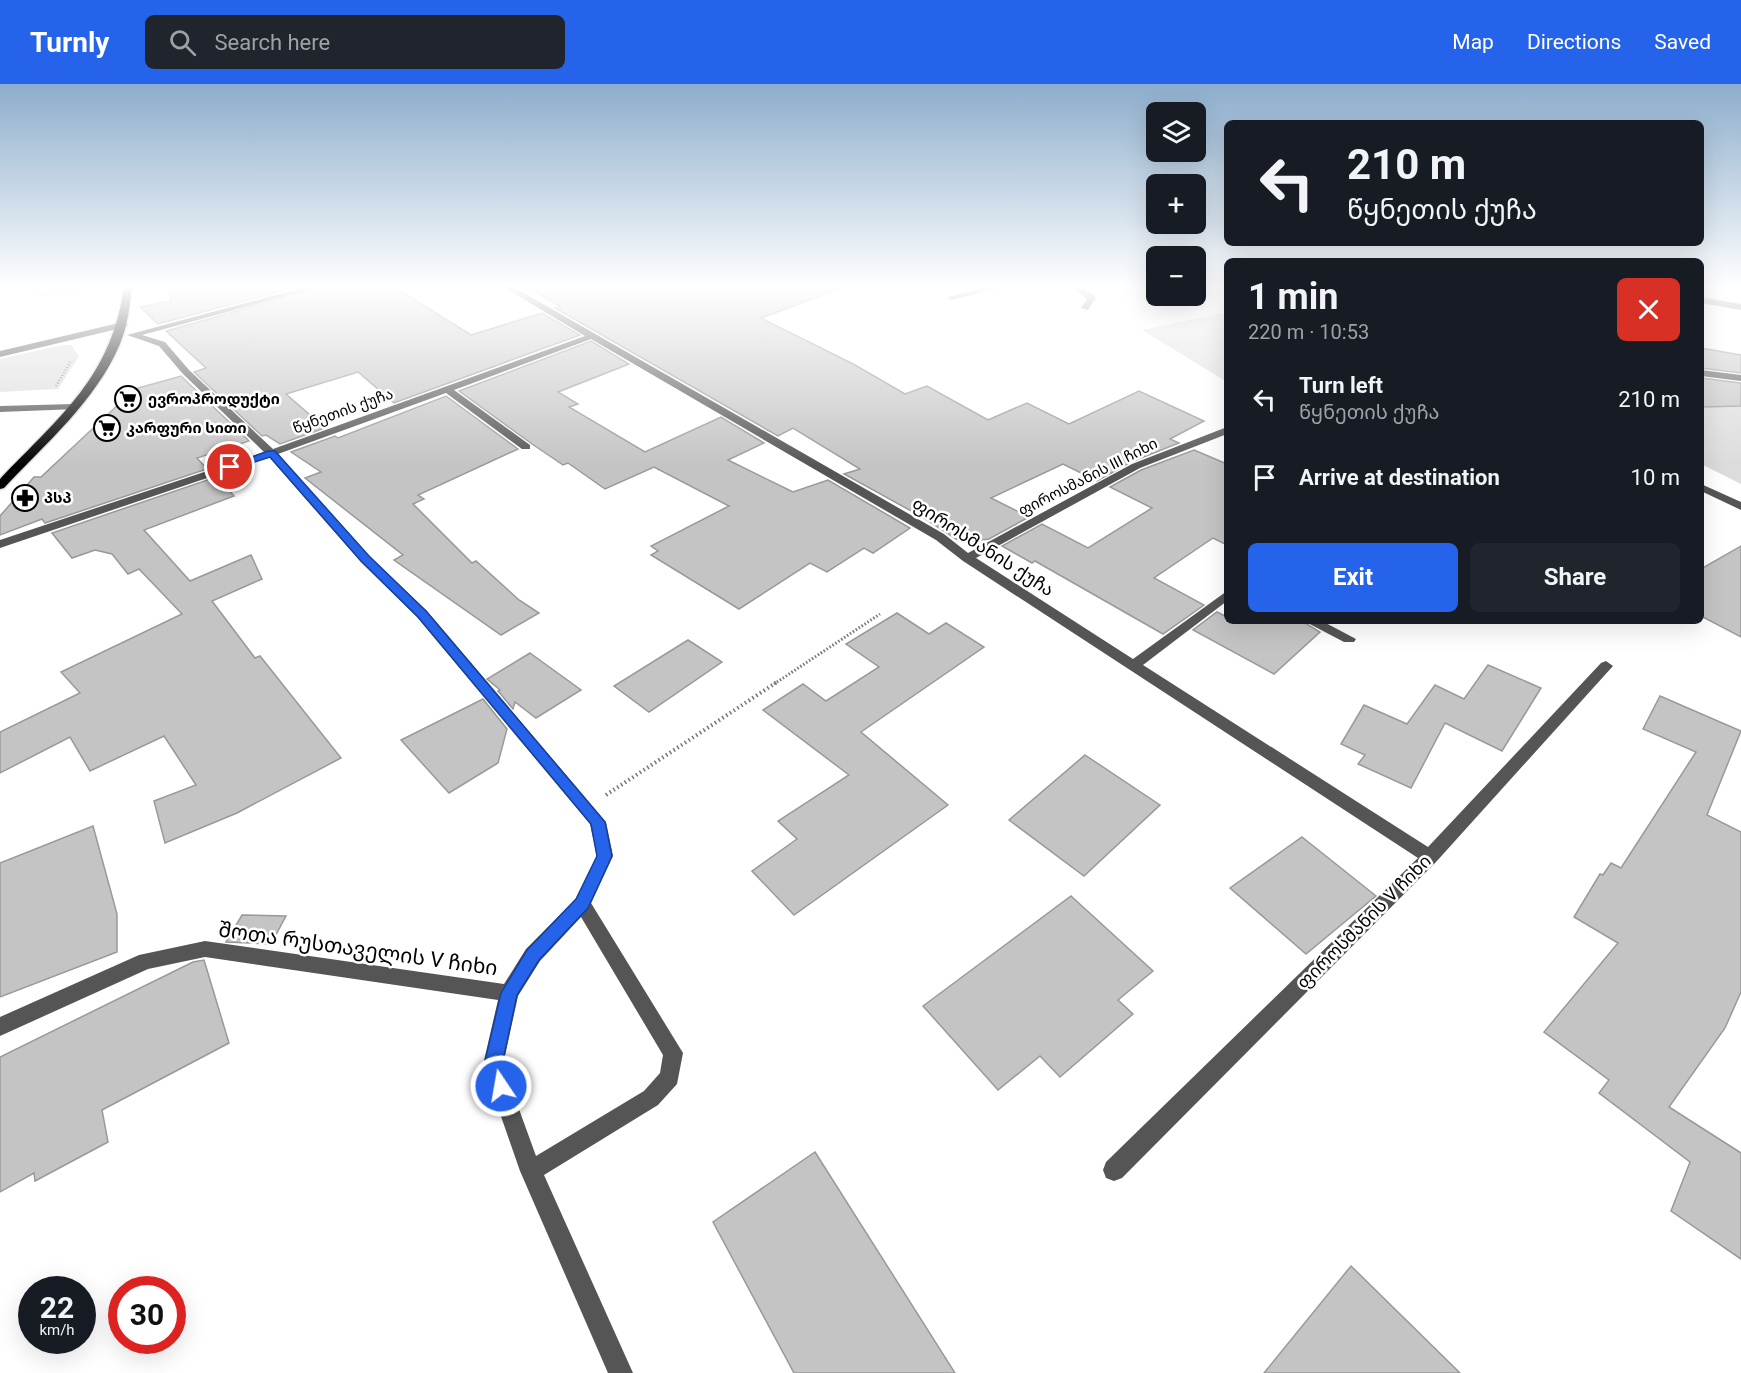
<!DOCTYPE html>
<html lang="en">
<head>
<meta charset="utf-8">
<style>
  :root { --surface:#171b24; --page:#20242c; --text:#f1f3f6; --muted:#9ea1a6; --accent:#2563eb }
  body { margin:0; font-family:Roboto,"Noto Sans Georgian",sans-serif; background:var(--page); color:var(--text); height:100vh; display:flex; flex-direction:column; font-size:22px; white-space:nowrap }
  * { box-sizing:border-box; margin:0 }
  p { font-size:20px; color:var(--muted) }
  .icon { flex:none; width:33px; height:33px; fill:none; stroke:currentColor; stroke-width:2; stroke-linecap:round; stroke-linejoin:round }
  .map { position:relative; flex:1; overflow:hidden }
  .panel { position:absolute; left:1224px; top:174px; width:480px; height:366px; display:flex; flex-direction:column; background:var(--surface); border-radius:9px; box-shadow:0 6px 24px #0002 }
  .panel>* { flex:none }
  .guide { position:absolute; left:1224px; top:36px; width:480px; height:126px; border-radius:9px; box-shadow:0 6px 24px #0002; background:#171b24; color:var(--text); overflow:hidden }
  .buttons { position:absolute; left:1146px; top:18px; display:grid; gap:12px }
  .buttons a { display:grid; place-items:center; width:60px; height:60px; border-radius:9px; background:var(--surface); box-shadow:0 6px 24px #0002; font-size:30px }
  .speed { position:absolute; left:18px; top:1192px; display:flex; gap:12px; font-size:30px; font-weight:700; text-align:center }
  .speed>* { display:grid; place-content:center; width:78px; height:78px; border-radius:50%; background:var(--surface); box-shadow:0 6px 24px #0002; line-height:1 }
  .speed small { font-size:15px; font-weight:400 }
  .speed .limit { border:9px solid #d22; background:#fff; color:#111 }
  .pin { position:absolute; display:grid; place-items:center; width:51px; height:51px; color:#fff; margin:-26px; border:3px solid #fff; border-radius:50%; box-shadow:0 2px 6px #0007 }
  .me { position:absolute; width:66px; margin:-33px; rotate:348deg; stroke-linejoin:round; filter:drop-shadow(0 0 4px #0008) }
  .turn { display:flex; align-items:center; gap:21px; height:126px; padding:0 24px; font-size:27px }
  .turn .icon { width:78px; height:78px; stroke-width:2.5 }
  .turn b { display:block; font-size:42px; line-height:51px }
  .round { display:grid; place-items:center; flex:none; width:63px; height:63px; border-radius:9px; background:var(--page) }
  .head { display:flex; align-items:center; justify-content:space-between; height:102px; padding:0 24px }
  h1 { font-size:36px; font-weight:700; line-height:45px }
  .button { display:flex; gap:12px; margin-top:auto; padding:12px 24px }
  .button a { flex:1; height:69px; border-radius:9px; background:var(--accent); color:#fff; font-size:24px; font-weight:700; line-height:69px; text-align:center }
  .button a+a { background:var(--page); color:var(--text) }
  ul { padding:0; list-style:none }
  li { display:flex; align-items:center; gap:18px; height:78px; padding:0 24px }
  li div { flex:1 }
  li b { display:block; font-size:22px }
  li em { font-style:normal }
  header { display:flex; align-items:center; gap:36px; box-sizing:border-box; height:84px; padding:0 30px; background:var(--accent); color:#fff }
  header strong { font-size:28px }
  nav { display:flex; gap:33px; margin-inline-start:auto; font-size:21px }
  .search { width:420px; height:54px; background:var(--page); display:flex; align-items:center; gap:15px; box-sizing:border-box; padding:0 21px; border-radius:9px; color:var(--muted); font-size:22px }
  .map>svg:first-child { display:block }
  .green { fill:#dcdcdc }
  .building { fill:#c4c4c4; stroke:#999; stroke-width:1.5 }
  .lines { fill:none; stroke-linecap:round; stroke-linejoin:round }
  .major-casing { stroke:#dbdbdb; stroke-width:3 }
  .path-far2 { stroke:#777; stroke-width:2; stroke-dasharray:1 2; stroke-linecap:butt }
  .path-far1 { stroke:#777; stroke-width:3; stroke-dasharray:1.5 2; stroke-linecap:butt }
  .path { stroke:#777; stroke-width:4; stroke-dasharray:1.5 3; stroke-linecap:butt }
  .minor { fill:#555; fill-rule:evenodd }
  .major { fill:#000; fill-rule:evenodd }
  .route { fill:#2563eb; stroke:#184099; stroke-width:1.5 }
  .labels { text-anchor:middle; stroke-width:5; stroke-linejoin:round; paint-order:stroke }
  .far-poi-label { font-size:15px; font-weight:bold; fill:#000; stroke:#fff; text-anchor:start }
  .far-street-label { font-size:15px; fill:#000; stroke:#fff }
  .street-label { font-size:18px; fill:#000; stroke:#fff }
  .near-street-label { font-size:21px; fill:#000; stroke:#fff }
</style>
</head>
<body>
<header>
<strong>Turnly</strong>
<div class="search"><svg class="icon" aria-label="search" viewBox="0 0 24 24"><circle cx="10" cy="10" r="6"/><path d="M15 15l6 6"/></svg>Search here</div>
<nav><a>Map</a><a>Directions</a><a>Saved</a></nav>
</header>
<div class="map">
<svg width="1741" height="1289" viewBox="0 0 1741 1289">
  <rect width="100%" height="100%" fill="#fff"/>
  <!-- green -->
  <g class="green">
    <polygon points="39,201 84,201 84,206 37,214"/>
    <polygon points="1227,228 1227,298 1142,246"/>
    <polygon points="63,261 71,261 79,272 58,305 0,308 0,275"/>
    <polygon points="1701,315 1741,318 1741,400 1701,380"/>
  </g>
  <!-- building -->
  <g class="building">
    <polygon points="169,201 304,201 158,240 140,223 171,217"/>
    <polygon points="329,201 391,201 471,251 542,229 580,251 394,319 358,288 286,310 325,344 280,360 266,351 262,352 194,288 206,284 166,247"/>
    <polygon points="526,201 841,201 842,204 761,234 855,281 905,310 927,302 988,336 1027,319 1069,340 1139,307 1204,337 1170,355 1179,359 1131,378 1097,397 1063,380 991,414 1029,433 989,455 967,458 956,455 924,434 844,390 860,385 793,344 778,352 555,224 560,223"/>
    <polygon points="591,257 629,280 558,308 578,320 569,323 645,368 721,333 764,359 728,376 793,408 828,396 910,444 873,469 864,464 827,488 810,479 739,525 651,471 658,467 651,462 729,422 654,383 605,405 568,379 563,381 532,360 459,307"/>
    <polygon points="1701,264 1741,271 1741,289 1701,284"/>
    <polygon points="181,292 249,357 197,374 207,385 45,439 42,435 0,451 0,432 34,393 41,393 135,305"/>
    <polygon points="1701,294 1741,299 1741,322 1701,323"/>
    <polygon points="446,312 518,365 418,411 424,415 413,420 472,479 476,477 519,516 539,529 501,551 394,476 403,471 305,394 321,388 291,368 335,352 338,354"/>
    <polygon points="1194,366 1227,380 1227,461 1213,454 1154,494 1204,521 1163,550 1035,477 1032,479 1002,462 1042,440 1088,464 1152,424 1110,403 1141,386"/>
    <polygon points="216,393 234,412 144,446 190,497 251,471 262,495 212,517 255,574 260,572 341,674 237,729 165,759 154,717 196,701 164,652 90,687 70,653 0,689 0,648 80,609 61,588 182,530 139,485 128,490 112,470 95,466 72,474 52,449"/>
    <polygon points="1741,462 1741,553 1701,532 1701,485"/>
    <polygon points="1217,528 1227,533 1227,537 1302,537 1320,548 1274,590 1193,546"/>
    <polygon points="897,529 929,550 946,539 984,563 861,648 948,721 794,831 752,787 797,755 778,737 849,691 763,626 803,600 826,617 879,583 846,560"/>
    <polygon points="688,556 722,578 649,628 614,602"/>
    <polygon points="530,569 581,606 536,634 515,618 513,625 498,607 500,606 487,595"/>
    <polygon points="1488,581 1541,604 1502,667 1445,639 1411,704 1358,680 1365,671 1341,660 1364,621 1407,640 1435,601 1464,615"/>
    <polygon points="1660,612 1741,647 1707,731 1741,748 1741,908 1725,944 1669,1023 1741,1069 1741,1175 1671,1127 1690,1078 1599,1009 1609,996 1544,948 1618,859 1574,833 1600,790 1603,791 1611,779 1621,784 1696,668 1643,645"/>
    <polygon points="483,615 507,645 498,679 449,709 401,656"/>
    <polygon points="1085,671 1160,721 1084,792 1009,736"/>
    <polygon points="93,742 117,830 117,868 0,913 0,779"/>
    <polygon points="1302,753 1376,812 1306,870 1230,804"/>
    <polygon points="1071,812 1153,887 1118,916 1133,930 1060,993 1040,972 998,1006 923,922"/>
    <polygon points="242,831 286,832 271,860 226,858"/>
    <polygon points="204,876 229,959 102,1026 108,1058 35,1097 34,1089 0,1108 0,973 193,878"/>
    <polygon points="815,1068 955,1289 794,1289 713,1138"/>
    <polygon points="1351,1182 1460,1289 1264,1289"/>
  </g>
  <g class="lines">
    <defs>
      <path id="major" d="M124 201H132C130 221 128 241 120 260 96 317 45 360 4 404L0 405V395C59 333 113 292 124 201Z"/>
    </defs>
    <!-- major casing -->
    <use href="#major" class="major-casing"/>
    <!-- path-far2 -->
    <polyline class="path-far2" points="56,302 71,277"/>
    <!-- path-far1 -->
    <polyline class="path-far1" points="774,600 880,530"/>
    <!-- path -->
    <polyline class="path" points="606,711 777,598"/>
    <!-- minor -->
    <g class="minor">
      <path d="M313 201H327L142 251 165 258 189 286 273 365 585 252 500 201H510L944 450 968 469 1132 380 1227 343V350L1140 384 976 474 1133 575 1227 507V517L1143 581 1428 763 1601 579 1606 577 1613 582 1436 778 1122 1094 1114 1097 1106 1094 1103 1086 1106 1078 1418 774 963 477 936 456 591 255 454 306 530 361V365H522L446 309 278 370 369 472 427 527 606 738 613 772 591 819 683 969 677 1000 658 1021 544 1091 633 1289H608L520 1087 483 981 498 916 205 873 148 885 0 952V933L139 871 205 857 504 900 526 865 576 815 597 772 590 740 417 533 361 478 269 373 0 464V456L264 368 183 290 159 262 127 251ZM581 833 663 971 660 989 644 1007 536 1072 503 981 518 912 540 877Z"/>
      <polygon points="996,201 1012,201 951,216 947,213"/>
      <polygon points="1069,201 1079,201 1095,212 1096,214 1088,226 1081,224 1087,215"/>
      <polygon points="1701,213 1741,220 1741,226 1701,219"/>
      <polygon points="123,238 127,241 126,243 0,273 0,267"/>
      <polygon points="1701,286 1741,291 1741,297 1701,292"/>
      <polygon points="73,320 77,321 77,325 0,328 0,322"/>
      <polygon points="1701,400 1741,418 1741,426 1701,407"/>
      <polygon points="1304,537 1322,537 1356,555 1354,558 1344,558"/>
    </g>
    <!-- major -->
    <use href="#major" class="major"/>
  </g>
  <!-- sky -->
  <linearGradient id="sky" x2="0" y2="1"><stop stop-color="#8cadcc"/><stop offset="0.53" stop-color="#fff"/><stop offset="1" stop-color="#fff" stop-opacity="0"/></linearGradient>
  <rect width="1741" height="382" fill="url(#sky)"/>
  <!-- route -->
  <polygon class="route" points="268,367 275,367 369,472 426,527 605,738 612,772 588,824 539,876 517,911 502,981 510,1002 507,1008 501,1011 494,1008 484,981 501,909 527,866 576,815 597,772 591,740 418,533 361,477 270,373 230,386 225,383"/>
  <!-- icons -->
  <defs>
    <symbol id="supermarket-ring" viewBox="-11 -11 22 22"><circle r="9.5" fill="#fff" stroke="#000" stroke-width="1.5"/><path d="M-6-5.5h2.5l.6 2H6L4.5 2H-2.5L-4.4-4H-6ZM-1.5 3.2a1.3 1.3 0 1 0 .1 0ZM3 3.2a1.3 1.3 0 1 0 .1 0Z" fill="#000"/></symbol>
    <symbol id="pharmacy-ring" viewBox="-11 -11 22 22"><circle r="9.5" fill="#fff" stroke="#000" stroke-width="1.5"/><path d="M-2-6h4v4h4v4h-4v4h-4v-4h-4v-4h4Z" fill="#000"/></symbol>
  </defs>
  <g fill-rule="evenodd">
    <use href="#supermarket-ring" x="113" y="300" width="30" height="30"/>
    <use href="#supermarket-ring" x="92" y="329" width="30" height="30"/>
    <use href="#pharmacy-ring" x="10" y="399" width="30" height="30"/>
  </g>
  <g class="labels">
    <!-- far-poi labels -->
    <g class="far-poi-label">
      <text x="148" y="320">ევროპროდუქტი</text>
      <text x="126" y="349">კარფური სითი</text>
      <text x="44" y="419">პსპ</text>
    </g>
    <!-- far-street labels -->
    <g class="far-street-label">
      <text transform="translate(343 327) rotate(-20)" y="5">წყნეთის ქუჩა</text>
      <text transform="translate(1088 393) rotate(-27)" y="5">ფიროსმანის III ჩიხი</text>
    </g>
    <!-- street labels -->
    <g class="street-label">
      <text transform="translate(983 463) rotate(33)" y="6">ფიროსმანის ქუჩა</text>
      <text transform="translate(1364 838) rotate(-45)" y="6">ფიროსმანის V ჩიხი</text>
    </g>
    <!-- near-street labels -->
    <g class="near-street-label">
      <text transform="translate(358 865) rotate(8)" y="7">შოთა რუსთაველის V ჩიხი</text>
    </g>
  </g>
</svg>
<div class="buttons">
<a><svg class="icon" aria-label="layers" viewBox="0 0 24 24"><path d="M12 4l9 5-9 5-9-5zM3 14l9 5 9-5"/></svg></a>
<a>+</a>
<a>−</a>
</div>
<div class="speed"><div>22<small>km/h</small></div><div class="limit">30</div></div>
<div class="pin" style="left:230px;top:383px;background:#d93025"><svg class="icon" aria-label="arrive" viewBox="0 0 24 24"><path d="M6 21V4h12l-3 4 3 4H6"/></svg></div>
<svg class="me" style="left:501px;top:1002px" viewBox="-20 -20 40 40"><circle r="17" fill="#2563eb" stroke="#fff" stroke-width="3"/><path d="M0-11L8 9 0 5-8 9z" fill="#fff"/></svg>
<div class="guide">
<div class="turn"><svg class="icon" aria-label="left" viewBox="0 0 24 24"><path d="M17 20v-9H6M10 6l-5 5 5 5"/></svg><div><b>210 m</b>წყნეთის ქუჩა</div></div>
</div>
<section class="panel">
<div class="head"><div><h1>1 min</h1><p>220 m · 10:53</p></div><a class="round" style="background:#d93025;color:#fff"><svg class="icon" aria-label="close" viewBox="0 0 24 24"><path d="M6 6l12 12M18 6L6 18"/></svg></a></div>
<ul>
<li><svg class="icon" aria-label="left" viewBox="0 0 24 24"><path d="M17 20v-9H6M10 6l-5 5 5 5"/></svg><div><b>Turn left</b><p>წყნეთის ქუჩა</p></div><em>210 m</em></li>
<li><svg class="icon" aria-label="arrive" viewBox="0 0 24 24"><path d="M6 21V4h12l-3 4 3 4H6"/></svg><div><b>Arrive at destination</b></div><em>10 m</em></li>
</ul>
<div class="button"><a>Exit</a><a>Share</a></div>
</section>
</div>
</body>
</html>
